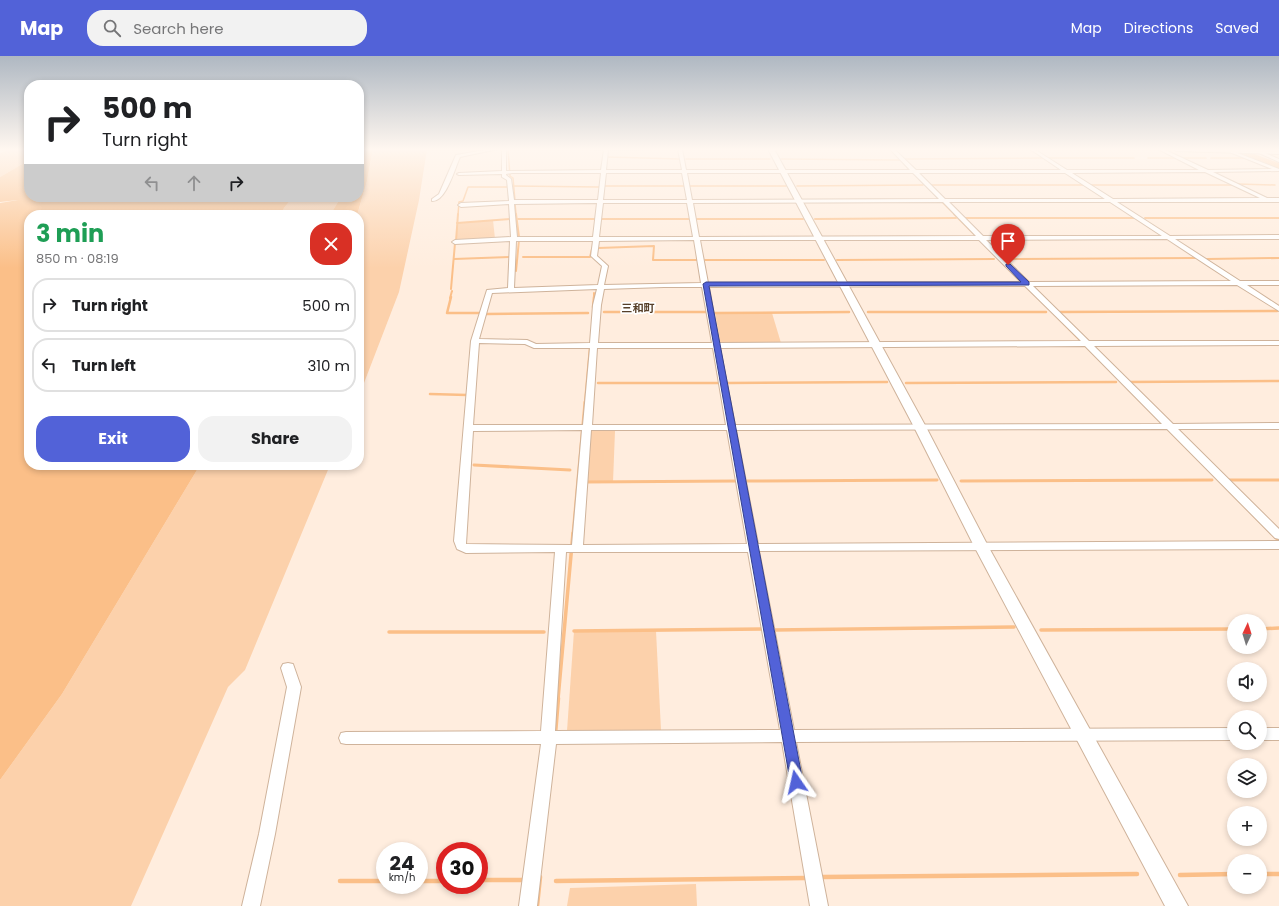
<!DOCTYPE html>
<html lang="en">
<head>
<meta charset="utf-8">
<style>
  :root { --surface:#fff; --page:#f2f2f2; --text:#202124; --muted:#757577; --line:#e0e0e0; --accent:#5262d8 }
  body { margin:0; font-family:Poppins,"Noto Sans JP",sans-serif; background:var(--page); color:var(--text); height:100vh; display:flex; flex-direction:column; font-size:15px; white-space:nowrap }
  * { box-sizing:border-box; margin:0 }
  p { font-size:13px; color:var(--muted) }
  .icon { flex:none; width:22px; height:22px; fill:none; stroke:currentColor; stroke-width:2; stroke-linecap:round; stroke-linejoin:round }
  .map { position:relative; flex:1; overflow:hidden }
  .drawer { position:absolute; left:24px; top:154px; width:340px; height:260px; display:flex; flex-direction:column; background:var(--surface); border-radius:16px; box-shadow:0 2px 6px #0003 }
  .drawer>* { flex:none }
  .top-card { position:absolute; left:24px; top:24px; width:340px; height:122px; border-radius:16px; box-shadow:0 2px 6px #0003; background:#fff; color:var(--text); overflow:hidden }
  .needle { width:26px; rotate:4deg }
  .controls { position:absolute; left:1227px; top:558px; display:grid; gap:8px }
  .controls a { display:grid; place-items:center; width:40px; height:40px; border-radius:50%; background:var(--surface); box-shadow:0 2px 6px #0003; font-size:20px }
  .speed { position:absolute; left:376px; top:786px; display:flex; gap:8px; font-size:20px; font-weight:700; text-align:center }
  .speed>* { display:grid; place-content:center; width:52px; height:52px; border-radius:50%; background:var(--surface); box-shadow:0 2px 6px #0003; line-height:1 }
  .speed small { font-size:10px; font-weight:400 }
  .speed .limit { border:6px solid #d22; background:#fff; color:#111 }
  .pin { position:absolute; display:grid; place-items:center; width:34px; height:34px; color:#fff; margin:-41px -17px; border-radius:50% 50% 50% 0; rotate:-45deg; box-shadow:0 0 4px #0007 }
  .pin .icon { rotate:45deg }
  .me { position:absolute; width:44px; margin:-22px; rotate:349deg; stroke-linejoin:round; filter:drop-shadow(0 0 3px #0008) }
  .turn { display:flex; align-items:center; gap:14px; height:84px; padding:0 12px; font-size:18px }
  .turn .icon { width:52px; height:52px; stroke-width:2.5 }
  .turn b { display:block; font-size:28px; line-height:34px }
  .lanes { display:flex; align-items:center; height:38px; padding:0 12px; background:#0003; justify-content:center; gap:20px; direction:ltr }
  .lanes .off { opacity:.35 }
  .round { display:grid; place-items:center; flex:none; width:42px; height:42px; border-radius:16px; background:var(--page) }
  .head { display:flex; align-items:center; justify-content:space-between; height:68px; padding:0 12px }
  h1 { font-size:24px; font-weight:700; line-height:30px; color:#1e9e55 }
  .action { display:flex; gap:8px; margin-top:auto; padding:8px 12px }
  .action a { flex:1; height:46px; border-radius:16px; background:var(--accent); color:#fff; font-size:16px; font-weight:700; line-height:46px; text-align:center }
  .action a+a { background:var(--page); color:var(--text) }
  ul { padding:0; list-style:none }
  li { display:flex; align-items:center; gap:12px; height:54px; margin:0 8px 6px; padding:0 4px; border:2px solid var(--line); border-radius:16px }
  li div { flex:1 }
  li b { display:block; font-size:15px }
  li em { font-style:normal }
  header { display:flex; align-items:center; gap:24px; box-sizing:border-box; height:56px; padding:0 20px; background:var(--accent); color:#fff }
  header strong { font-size:19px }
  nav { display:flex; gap:22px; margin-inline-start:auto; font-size:14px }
  .search { width:280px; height:36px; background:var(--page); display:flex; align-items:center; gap:10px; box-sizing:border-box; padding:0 14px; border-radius:16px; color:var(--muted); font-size:15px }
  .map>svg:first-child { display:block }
  .green { fill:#fcd1ab }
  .water { fill:#fbbf88 }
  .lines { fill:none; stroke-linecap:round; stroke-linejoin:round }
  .stream-far5 { stroke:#fbbf88; stroke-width:1.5 }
  .stream-far4 { stroke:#fbbf88; stroke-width:2 }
  .stream-far3 { stroke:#fbbf88; stroke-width:2.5 }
  .stream-far2 { stroke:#fbbf88; stroke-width:3 }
  .stream-far1 { stroke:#fbbf88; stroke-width:3.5 }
  .stream { stroke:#fbbf88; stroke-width:4.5 }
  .minor-casing { stroke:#cfb39b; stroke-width:2 }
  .tertiary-casing { stroke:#cfb39b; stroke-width:2 }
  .minor { fill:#fff; fill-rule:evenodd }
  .tertiary { fill:#fff; fill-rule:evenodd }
  .route { fill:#5262d8; stroke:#35408c }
  .labels { text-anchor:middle; stroke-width:3.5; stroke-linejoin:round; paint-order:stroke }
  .far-quarter-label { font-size:11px; font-weight:bold; fill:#57402a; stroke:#fff }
</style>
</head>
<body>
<header>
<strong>Map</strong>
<div class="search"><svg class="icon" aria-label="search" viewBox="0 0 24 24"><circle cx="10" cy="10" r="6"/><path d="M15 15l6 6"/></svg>Search here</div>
<nav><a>Map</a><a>Directions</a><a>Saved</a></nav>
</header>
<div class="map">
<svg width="1279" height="850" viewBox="0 0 1279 850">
  <rect width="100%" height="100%" fill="#ffedde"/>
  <!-- green -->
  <g class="green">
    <polygon points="13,93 29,93 29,104 0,121 0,97"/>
    <polygon points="373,93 427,93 419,144 399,236 359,340 359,159 357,159 367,125"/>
    <polygon points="293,141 341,141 330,159 281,159 284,152"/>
    <polygon points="493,164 495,183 456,185 457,167"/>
    <polygon points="715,257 772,257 781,287 720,287"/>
    <polygon points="591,375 615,375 613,426 585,426"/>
    <polygon points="200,409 330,409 245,614 228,631 131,850 0,850 0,724 62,638"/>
    <polygon points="574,575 656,575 661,674 567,675"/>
    <polygon points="696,828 697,850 567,850 570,832"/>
  </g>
  <!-- water -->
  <g class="water">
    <polygon points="359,93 373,93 367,125 357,159 330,159 341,141 359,141"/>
    <polygon points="1229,93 1241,93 1279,107 1279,113"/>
    <polygon points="29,104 29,141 293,141 284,152 281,159 29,159 29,409 200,409 62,638 0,724 0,147 18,144 0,146 0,121"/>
    <polygon points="1023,228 1025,228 1279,484 1279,487"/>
  </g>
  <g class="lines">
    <!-- stream-far5 -->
    <g class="stream-far5">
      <polyline points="508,93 510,120 513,122 515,145"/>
      <polyline points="607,101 680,103"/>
      <polyline points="1049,102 1134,102"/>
      <polyline points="1148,102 1176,102"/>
      <polyline points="1182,102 1206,102"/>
      <polyline points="1211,102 1244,102"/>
      <polyline points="686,103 770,103"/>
      <polyline points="781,103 901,104"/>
      <polyline points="903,103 1043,102"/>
      <polyline points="1237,128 1275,129"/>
      <polyline points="931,129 1084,129"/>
      <polyline points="1091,129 1233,129"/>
      <polyline points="513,130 599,131"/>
      <polyline points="604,130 685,130"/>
      <polyline points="690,130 786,130"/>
      <polyline points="797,130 923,129"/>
      <polyline points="939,143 955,159"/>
      <polyline points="515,147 516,159"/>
      <polyline points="458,159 459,146 463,145 468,131 507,131"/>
    </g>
    <!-- stream-far4 -->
    <g class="stream-far4">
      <polyline points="516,158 519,181"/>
      <polyline points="954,158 976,180"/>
      <polyline points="963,162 1135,162"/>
      <polyline points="1145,162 1279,162"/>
      <polyline points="518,163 595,163"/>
      <polyline points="602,163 691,163"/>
      <polyline points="697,163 803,163"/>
      <polyline points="815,163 956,162"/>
      <polyline points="457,167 510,163"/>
      <polyline points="456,185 458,158"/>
      <polyline points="598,192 654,190 653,204 698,204"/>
      <polyline points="523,201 590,201 592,193"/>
      <polyline points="454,203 509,201"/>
      <polyline points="1005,203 1197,202"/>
      <polyline points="1207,203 1279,202"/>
      <polyline points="705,204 824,204"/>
      <polyline points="837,204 994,203"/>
      <polyline points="516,215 519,184"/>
      <polyline points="451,233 455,187"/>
      <polyline points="450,242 452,235"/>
      <polyline points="594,242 594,237"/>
    </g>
    <!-- stream-far3 -->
    <g class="stream-far3">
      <polyline points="451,241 447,257 479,257"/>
      <polyline points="593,251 594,241"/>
      <polyline points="604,256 707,256"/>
      <polyline points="868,256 1046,256"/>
      <polyline points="1059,256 1277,255"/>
      <polyline points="715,257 849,256"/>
      <polyline points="486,258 588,257"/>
      <polyline points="1129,326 1279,325"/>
      <polyline points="598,327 720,327"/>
      <polyline points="727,327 887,326"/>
      <polyline points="906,327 1116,326"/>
      <polyline points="430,338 467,339"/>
      <polyline points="585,347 590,292"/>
    </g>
    <!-- stream-far2 -->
    <g class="stream-far2">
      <polyline points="474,409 570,414"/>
      <polyline points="1227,424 1279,424"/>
      <polyline points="747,425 937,424"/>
      <polyline points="961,425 1212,424"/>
      <polyline points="585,426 736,425"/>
      <polyline points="573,478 585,346"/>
    </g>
    <!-- stream-far1 -->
    <g class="stream-far1">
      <polyline points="1260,573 1279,572"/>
      <polyline points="774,574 1014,571"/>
      <polyline points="1041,574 1234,573"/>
      <polyline points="574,575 763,573"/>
      <polyline points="389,576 544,576"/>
      <polyline points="558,643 573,477"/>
    </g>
    <!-- stream -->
    <g class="stream">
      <polyline points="555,678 558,642"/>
      <polyline points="1260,818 1279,818"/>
      <polyline points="1180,819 1234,818"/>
      <polyline points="822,821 1137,818"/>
      <polyline points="479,824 523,824"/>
      <polyline points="340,825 385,825"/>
      <polyline points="419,825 445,825"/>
      <polyline points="556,825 806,822"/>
      <polyline points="537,850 540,821"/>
    </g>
    <defs>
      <g id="minor">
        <path d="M491 93H498L460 101C455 112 446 146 432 145V143L439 138 456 99Z"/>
        <path d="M502 93H506V115L601 114 604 94H595L593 93H653L608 94 606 114H682L678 93H682L686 114H910L890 93H894L916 114H1061L1030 93H1034L1067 114H1199L1158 93H1163L1208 114 1272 113 1222 93H1227L1279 113V115L1213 116 1267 142H1279V146H1117L1170 180 1279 179V183H1175L1240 225H1279V229H1247L1279 250V255L1237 229 1033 230 1089 285H1279V289L1094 290 1173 368 1279 367V373H1178L1279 473V483L1275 482 1167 373 736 374 758 488 1279 485V493L759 495 794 674 1234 672V684L796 686 828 850H810L782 686 556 688 537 850H519L541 688H346L341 687 339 682 341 677 346 676 541 675 555 496 466 497 457 493 454 485 471 285 487 234 508 232 510 185 455 188 452 186 455 184 511 181 509 148 461 151 458 149 461 147 509 145 507 124 502 121V118L459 119 457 118 459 117 502 115ZM1205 116 1260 142 1113 143 1072 117ZM601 117 598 144H514L511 123 506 119V118L512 117ZM606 117H682L687 144H603ZM687 117H913L939 143 692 144ZM919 117H1065L1105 143H945ZM943 146 976 180 699 181 693 147ZM949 146H1110L1162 180H983ZM597 147 593 181H517L514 148ZM603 147H687L693 181H599ZM1167 183 1231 225 1029 226 986 184ZM694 184 701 227 604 229 608 210 597 200 599 185ZM700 184H979L1021 226 708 227ZM516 185H593L591 200 602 210 598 229 514 232ZM1025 230 1081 285 719 287 709 231ZM664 231H702L712 287H598L601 249 604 233ZM597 233 593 249 590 287 536 288 527 284 479 283 492 237ZM479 287 525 288 534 292H590L583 369H473ZM1085 290 1162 368 735 369 720 292ZM597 292H713L726 369H592ZM582 374 572 489 466 488 473 375ZM591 374H727L747 488 583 489ZM566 496H748L780 674 555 675Z"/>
        <polygon points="1250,93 1255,93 1279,103 1279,106"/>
        <polygon points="288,607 293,608 301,631 275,778 260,850 242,850 259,778 287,631 281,612 283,608"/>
        <rect x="1260" y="672" width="19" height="12"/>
      </g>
      <g id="tertiary">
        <polygon points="768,93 774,93 926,371 988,490 1188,850 1165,850 974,490 914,371"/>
        <polygon points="1173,93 1279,94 1279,98 1176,95"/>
      </g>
    </defs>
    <!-- minor casing -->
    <use href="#minor" class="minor-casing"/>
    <!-- tertiary casing -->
    <use href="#tertiary" class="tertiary-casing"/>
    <!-- minor -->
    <use href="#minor" class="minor"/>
    <!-- tertiary -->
    <use href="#tertiary" class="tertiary"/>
  </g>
  <!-- sky -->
  <linearGradient id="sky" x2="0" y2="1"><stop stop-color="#afb8c2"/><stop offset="0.44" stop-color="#fff7f0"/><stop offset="1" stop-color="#fff7f0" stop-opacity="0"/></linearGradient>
  <rect width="1279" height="212" fill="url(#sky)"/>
  <!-- route -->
  <polygon class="route" points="1006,208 1010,208 1029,226 1029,229 709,230 803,726 801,730 796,732 791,730 703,228 706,226 1021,226 1006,210"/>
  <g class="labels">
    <!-- far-quarter labels -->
    <g class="far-quarter-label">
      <text x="638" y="256">三和町</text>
    </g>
  </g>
</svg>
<div class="controls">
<a><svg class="needle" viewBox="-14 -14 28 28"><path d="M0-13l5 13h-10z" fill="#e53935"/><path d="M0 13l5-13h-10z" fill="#757577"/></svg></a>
<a><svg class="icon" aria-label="sound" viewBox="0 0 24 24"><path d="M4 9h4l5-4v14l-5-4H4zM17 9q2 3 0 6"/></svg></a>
<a><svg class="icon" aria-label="search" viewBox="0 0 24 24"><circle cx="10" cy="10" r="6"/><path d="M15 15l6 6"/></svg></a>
<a><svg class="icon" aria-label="layers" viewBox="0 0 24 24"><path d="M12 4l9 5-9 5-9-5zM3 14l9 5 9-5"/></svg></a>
<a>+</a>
<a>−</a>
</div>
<div class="speed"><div>24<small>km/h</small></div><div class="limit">30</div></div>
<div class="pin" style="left:1008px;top:209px;background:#d93025"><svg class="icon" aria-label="arrive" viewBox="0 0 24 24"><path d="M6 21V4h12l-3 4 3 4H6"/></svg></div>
<svg class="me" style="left:796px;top:726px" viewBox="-20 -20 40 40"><path d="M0-17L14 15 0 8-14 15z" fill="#5262d8" stroke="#fff" stroke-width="4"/></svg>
<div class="top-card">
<div class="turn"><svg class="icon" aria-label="right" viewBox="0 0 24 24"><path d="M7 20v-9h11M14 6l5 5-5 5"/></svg><div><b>500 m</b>Turn right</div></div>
<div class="lanes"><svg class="icon off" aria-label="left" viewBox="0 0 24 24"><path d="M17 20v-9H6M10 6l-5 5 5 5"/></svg><svg class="icon off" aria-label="ahead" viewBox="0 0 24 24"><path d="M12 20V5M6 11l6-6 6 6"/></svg><svg class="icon" aria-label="right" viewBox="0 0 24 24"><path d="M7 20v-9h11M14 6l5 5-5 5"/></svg></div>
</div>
<section class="drawer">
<div class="head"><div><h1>3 min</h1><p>850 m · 08:19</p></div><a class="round" style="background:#d93025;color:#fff"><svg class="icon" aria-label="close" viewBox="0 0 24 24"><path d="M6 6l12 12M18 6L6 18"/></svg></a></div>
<ul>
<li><svg class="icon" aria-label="right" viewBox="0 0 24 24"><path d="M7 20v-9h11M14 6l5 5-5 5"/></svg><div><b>Turn right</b></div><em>500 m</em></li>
<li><svg class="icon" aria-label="left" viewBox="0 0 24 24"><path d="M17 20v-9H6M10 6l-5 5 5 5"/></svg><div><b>Turn left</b></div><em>310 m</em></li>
</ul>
<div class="action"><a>Exit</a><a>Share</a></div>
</section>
</div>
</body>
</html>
